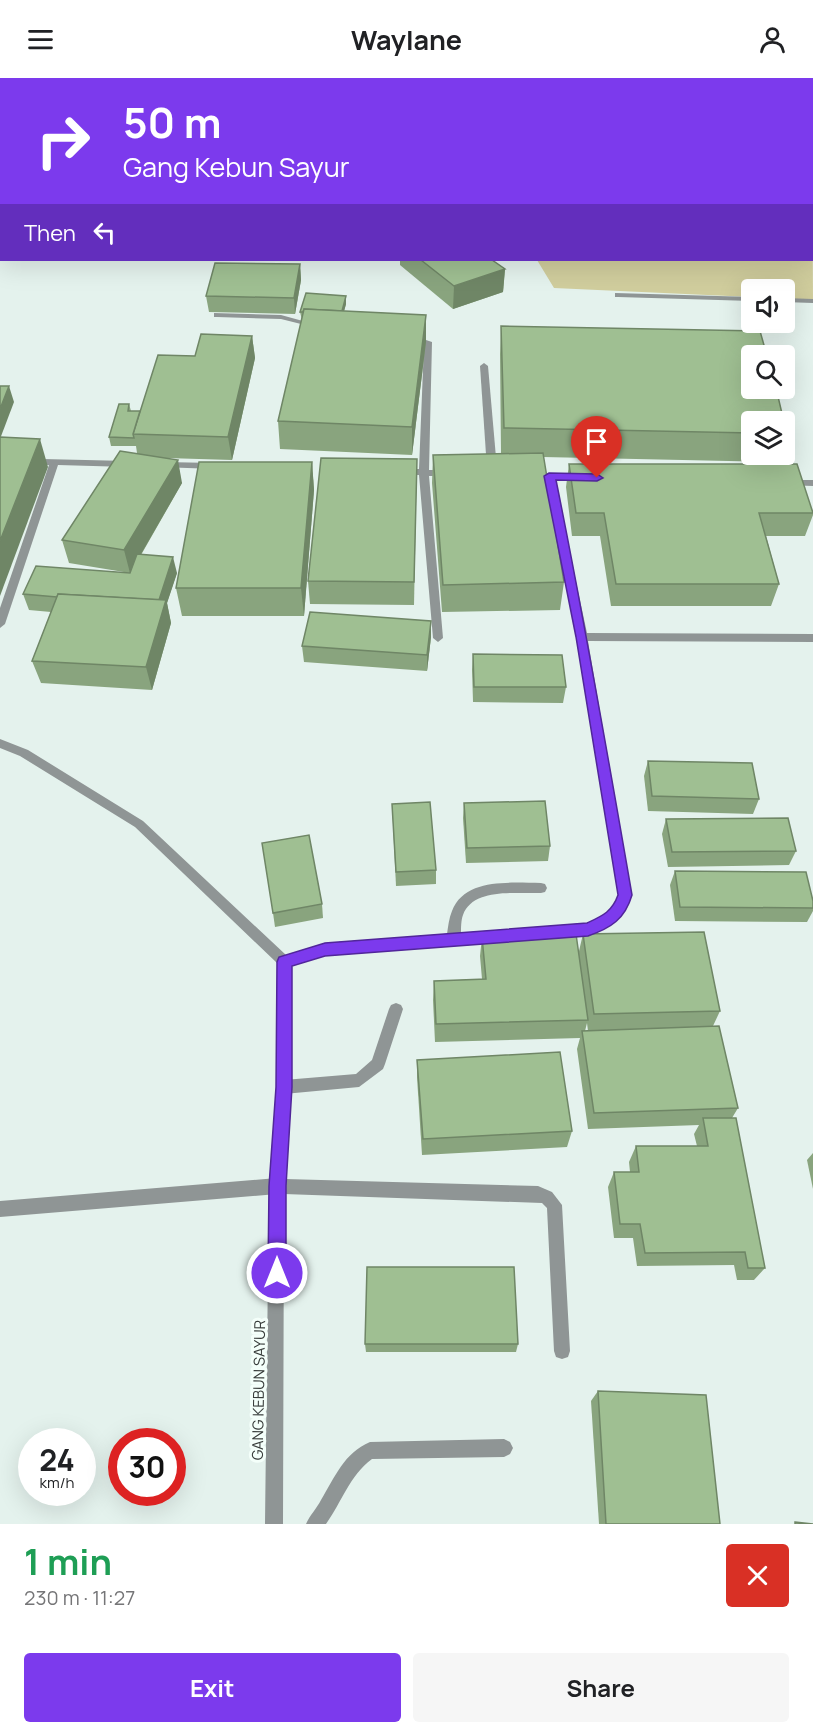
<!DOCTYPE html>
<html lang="en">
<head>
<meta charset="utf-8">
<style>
  :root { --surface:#fff; --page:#f6f6f6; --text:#202124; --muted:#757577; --accent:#7c3aed }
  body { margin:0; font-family:Manrope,sans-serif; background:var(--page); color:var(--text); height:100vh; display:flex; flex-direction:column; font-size:22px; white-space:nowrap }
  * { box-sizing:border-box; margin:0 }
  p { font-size:20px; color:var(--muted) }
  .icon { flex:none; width:33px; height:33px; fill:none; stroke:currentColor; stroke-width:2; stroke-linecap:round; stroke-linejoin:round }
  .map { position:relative; height:1446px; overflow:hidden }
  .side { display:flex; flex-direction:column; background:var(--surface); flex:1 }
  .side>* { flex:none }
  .guide { position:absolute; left:0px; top:0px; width:813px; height:183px; box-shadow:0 6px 24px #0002; background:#7c3aed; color:#fff; overflow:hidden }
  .fabs { position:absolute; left:741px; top:201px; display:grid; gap:12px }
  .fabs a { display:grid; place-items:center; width:54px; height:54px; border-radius:6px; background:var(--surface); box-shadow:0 6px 24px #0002; font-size:30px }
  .speed { position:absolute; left:18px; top:1350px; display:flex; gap:12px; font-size:30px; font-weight:700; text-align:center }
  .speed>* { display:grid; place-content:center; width:78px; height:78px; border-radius:50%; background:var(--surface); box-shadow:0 6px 24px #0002; line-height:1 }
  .speed small { font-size:15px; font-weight:400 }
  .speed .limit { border:9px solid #d22; background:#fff; color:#111 }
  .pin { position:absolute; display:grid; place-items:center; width:51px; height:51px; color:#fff; margin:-62px -26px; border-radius:50% 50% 50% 0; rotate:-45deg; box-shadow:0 0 6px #0007 }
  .pin .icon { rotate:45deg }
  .me { position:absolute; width:66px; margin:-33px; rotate:0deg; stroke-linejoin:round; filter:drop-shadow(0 0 4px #0008) }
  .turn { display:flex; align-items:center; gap:21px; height:126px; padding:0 24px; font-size:27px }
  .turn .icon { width:78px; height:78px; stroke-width:2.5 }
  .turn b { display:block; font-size:42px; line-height:51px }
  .then { display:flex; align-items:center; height:57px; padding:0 24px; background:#0003; gap:12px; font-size:22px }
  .round { display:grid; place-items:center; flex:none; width:63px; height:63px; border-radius:6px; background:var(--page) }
  .headline { display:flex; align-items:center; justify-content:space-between; height:102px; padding:0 24px }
  h1 { font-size:36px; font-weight:700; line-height:45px; color:#1e9e55 }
  .cta { display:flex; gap:12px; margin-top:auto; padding:12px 24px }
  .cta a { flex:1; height:69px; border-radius:6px; background:var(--accent); color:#fff; font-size:24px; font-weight:700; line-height:69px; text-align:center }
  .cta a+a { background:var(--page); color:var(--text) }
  header { display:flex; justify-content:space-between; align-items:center; height:78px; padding:0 24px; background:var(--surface); font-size:27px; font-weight:700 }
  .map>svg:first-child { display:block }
  .green { fill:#d0cd9d }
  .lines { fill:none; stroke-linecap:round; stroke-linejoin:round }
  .lane { fill:#8f9595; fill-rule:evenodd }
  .street { fill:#8f9595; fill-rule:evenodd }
  .wall { fill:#89a47e; fill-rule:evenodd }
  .shaded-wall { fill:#6f8666 }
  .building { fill:#9fbf92; stroke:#6f8666; stroke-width:1.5 }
  .route { fill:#7c3aed; stroke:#51269a; stroke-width:1.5 }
  .labels { text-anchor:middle; stroke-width:6; stroke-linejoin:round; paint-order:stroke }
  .street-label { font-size:15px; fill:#373c3a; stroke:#f4fffa }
</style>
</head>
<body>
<header><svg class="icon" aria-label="menu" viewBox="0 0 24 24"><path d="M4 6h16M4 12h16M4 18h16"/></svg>Waylane<svg class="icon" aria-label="person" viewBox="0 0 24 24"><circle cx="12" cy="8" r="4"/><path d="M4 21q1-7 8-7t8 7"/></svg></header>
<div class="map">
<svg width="813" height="1446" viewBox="0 0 813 1446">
  <rect width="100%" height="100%" fill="#e4f2ed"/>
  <!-- green -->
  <polygon class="green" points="812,42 813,222 785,221 784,212 752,212 751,219 554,210 537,182 812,182"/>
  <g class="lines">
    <!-- lane -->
    <g class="lane">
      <polygon points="0,108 2,108 0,113"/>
      <polygon points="396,925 401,927 403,931 385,986 383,991 359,1009 284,1016 279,1014 277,1009 279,1004 284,1002 356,996 372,982 389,931 391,927"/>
      <polygon points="277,1100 282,1103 285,1108 282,1113 277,1116 0,1139 0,1123"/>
    </g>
    <!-- street -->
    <g class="street">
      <polygon points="464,0 470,0 471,2 465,2"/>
      <rect x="812" y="97" width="1" height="4"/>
      <polygon points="615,215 752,219 752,223 618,219 615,219"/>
      <polygon points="784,220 813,221 813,225 784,224"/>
      <polygon points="214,235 281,237 321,248 317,250 281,241 217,239 214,239"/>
      <polygon points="411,257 432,264 429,392 449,392 454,395 449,398 429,398 443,560 438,564 433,560 419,397 400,397 395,394 400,391 419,391 424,266 408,262 408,258"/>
      <polygon points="484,285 488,288 497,391 492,394 487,391 480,288"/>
      <polygon points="0,380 128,383 133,386 128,389 58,387 5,546 0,550 0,530 49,387 0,386"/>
      <polygon points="163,384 215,385 220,388 215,391 160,389 158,387"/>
      <path d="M549 395 584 396 589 399 584 402 554 401 587 555 813 556V564L588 563 631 817C623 839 610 850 588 858L325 877 291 887V1009L285 1101 538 1108 552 1114 562 1127 570 1273 568 1279 562 1281 556 1279 554 1273 547 1130 542 1125 284 1116 283 1446H265L269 1108 277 1009V885L135 749 20 678 0 670V661L28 672 143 743 286 877 325 865 447 856C448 849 449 840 452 833 465 799 512 805 541 805L545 806 547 810 545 814 541 815C518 816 473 809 463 837 461 842 461 850 461 856L587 846 607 835 615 826 619 817 577 559 545 401 539 398 541 396Z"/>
      <polygon points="787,402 813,402 813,408 784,407 784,403"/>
      <path d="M504 1361 510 1364 513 1370 510 1376 504 1379 372 1381C349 1398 342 1424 326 1446H306C310 1437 317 1430 321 1422 335 1399 344 1375 370 1364Z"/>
    </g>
  </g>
  <!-- wall -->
  <g class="wall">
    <polygon points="785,0 813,0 813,34 812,34 812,2 785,2"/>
    <polygon points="400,182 492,182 505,191 503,214 453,231 400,187"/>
    <polygon points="300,186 301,202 295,236 209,234 206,218"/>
    <polygon points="346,226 344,233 426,237 426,264 412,377 280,371 278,343 302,242 300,234"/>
    <polygon points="501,248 752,344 752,376 781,376 779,384 543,379 564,504 560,532 442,534 432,405 433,377 501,376 500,276"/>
    <polygon points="252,258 255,280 232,382 166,380 182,405 141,477 177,495 167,525 171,545 152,612 41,605 32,583 51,534 29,532 23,516 130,495 69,485 62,462 137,375 136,368 111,368 109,359 129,326 131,333 140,333 195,278"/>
    <polygon points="784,344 788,356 784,366"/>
    <polygon points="417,381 414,527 310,526 308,503"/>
    <polygon points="312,384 314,412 304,538 182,538 176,510"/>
    <polygon points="569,386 813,434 813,437 805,458 766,458 779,506 771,528 611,528 600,458 572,458 566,409"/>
    <polygon points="431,559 427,593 304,584 302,568"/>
    <polygon points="473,576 566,609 563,625 473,624 472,592"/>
    <polygon points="648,683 759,721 753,736 648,733 644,698"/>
    <polygon points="464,725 550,768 548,783 466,785 463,740"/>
    <polygon points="392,726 436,792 436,806 396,808"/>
    <polygon points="666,741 796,773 789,787 668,789 662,756"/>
    <polygon points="675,793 813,823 813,833 807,844 675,843 670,807"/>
    <polygon points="322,826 323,840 275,849 273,835"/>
    <path d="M583 856 720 933 713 948 738 1030 732 1040 765 1190 754 1202H737L734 1187 637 1188 633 1160H614L608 1109 614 1094H630L629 1084 636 1068H697L694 1056 699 1047 588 1051 577 971 580 960 435 964 433 922 434 903 482 901 480 878 482 859 579 873ZM587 945 588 953H585Z"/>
    <polygon points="417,982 572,1053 567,1069 422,1077 417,999"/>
    <polygon points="813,1075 813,1111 807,1082"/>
    <polygon points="365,1266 518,1266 516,1274 366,1274"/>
    <polygon points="598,1313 720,1446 599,1446 591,1323"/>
  </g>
  <!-- shaded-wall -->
  <g class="shaded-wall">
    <polygon points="300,186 301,202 295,236 294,220"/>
    <polygon points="505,191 503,214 453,231 454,208"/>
    <polygon points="346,218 346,226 341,244 341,236"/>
    <polygon points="426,237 426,264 412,377 412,349"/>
    <polygon points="252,258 255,280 232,382 228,359"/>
    <polygon points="9,308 14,324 0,361 0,331"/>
    <polygon points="40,361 48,389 0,518 0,463"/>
    <polygon points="178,382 182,405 130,495 124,472"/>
    <polygon points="312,384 314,412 304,538 301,510"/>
    <polygon points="173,479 177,495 167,525 171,545 152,612 146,589 157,526"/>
    <polygon points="431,543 431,559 427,593 427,577"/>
  </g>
  <!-- building -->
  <g class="building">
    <polygon points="794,0 813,0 813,13 812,13 812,2 794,2"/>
    <polygon points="421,182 492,182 505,191 454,208"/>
    <polygon points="215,185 300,186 294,220 206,218"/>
    <polygon points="306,215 346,218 342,233 304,231 303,234 300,234"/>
    <polygon points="304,231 426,237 412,349 278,343"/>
    <polygon points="501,248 760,253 767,278 752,278 752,310 776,310 784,344 752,344 752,355 504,350"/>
    <polygon points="201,256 252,258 228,359 133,356 158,277 195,278"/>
    <polygon points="0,308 9,308 0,331"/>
    <polygon points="119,326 129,326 128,333 140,333 133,356 134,360 109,359"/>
    <polygon points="784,344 788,356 784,356"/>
    <polygon points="0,359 40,361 0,463"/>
    <polygon points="120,373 178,382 124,472 62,462"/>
    <polygon points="543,375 564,504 443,507 433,377"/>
    <polygon points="321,380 417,381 414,504 308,503"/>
    <polygon points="199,384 312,384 301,510 176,510"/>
    <polygon points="569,386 797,386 813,435 759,435 779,506 616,506 604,435 576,435"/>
    <polygon points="137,476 173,479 159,522 58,516 57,519 23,516 36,488 130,495"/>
    <polygon points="58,516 166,522 146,589 32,583"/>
    <polygon points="310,534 431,543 427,577 302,568"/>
    <polygon points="473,576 562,577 566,609 474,609"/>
    <polygon points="648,683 752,685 759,721 652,718"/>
    <polygon points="545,723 550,768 467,770 464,725"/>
    <polygon points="430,724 436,792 396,794 392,726"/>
    <polygon points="788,740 796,773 672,774 666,741"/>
    <polygon points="309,757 322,826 273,835 262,765"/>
    <polygon points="675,793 806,794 813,823 813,830 680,829"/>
    <polygon points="704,854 720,933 594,936 583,856"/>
    <polygon points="576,856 588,942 436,946 434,903 486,901 482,859"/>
    <polygon points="719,948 738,1030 594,1035 582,953"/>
    <polygon points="560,974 572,1053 423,1061 417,982"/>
    <polygon points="703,1040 736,1040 765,1190 748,1190 745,1174 645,1175 640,1146 620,1146 614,1094 639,1094 636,1068 708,1068"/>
    <polygon points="367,1189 514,1189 518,1266 365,1266"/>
    <polygon points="598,1313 706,1317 720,1446 606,1446"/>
    <polygon points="795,1444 813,1446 795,1446"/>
  </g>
  <!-- route -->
  <path class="route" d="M549 395 597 396 603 400 597 403 556 402C584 540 608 678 632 817 625 841 611 850 588 858L325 878 292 888V1009L286 1108V1195L283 1201 277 1204 271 1201 268 1195 269 1108 276 1009 277 884 279 879 325 865 587 845C602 838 612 834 618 817L576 559 544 398Z"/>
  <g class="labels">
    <!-- street labels -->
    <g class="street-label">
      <text transform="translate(259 1312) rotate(-89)" y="5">GANG KEBUN SAYUR</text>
    </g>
  </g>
</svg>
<div class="fabs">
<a><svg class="icon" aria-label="sound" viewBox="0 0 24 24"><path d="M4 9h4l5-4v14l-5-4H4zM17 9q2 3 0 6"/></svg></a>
<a><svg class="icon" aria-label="search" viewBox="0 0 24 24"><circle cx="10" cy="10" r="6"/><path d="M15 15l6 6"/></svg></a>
<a><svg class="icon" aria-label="layers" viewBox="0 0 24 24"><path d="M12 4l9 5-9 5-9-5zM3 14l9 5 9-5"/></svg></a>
</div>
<div class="speed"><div>24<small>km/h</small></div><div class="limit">30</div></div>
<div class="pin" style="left:597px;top:400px;background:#d93025"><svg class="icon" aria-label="arrive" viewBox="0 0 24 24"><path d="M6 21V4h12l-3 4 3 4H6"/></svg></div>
<svg class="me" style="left:277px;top:1195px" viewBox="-20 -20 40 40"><circle r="17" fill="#7c3aed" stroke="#fff" stroke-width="3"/><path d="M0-11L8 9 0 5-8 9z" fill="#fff"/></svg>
<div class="guide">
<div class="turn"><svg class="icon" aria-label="right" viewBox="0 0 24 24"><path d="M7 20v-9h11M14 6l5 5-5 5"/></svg><div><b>50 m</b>Gang Kebun Sayur</div></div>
<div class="then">Then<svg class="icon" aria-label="left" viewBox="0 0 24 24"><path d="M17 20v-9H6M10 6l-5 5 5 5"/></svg></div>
</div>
</div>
<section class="side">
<div class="headline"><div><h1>1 min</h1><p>230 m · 11:27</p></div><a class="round" style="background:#d93025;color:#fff"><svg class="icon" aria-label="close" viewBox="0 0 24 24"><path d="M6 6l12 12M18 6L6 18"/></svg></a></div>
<div class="cta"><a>Exit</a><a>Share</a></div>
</section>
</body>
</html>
